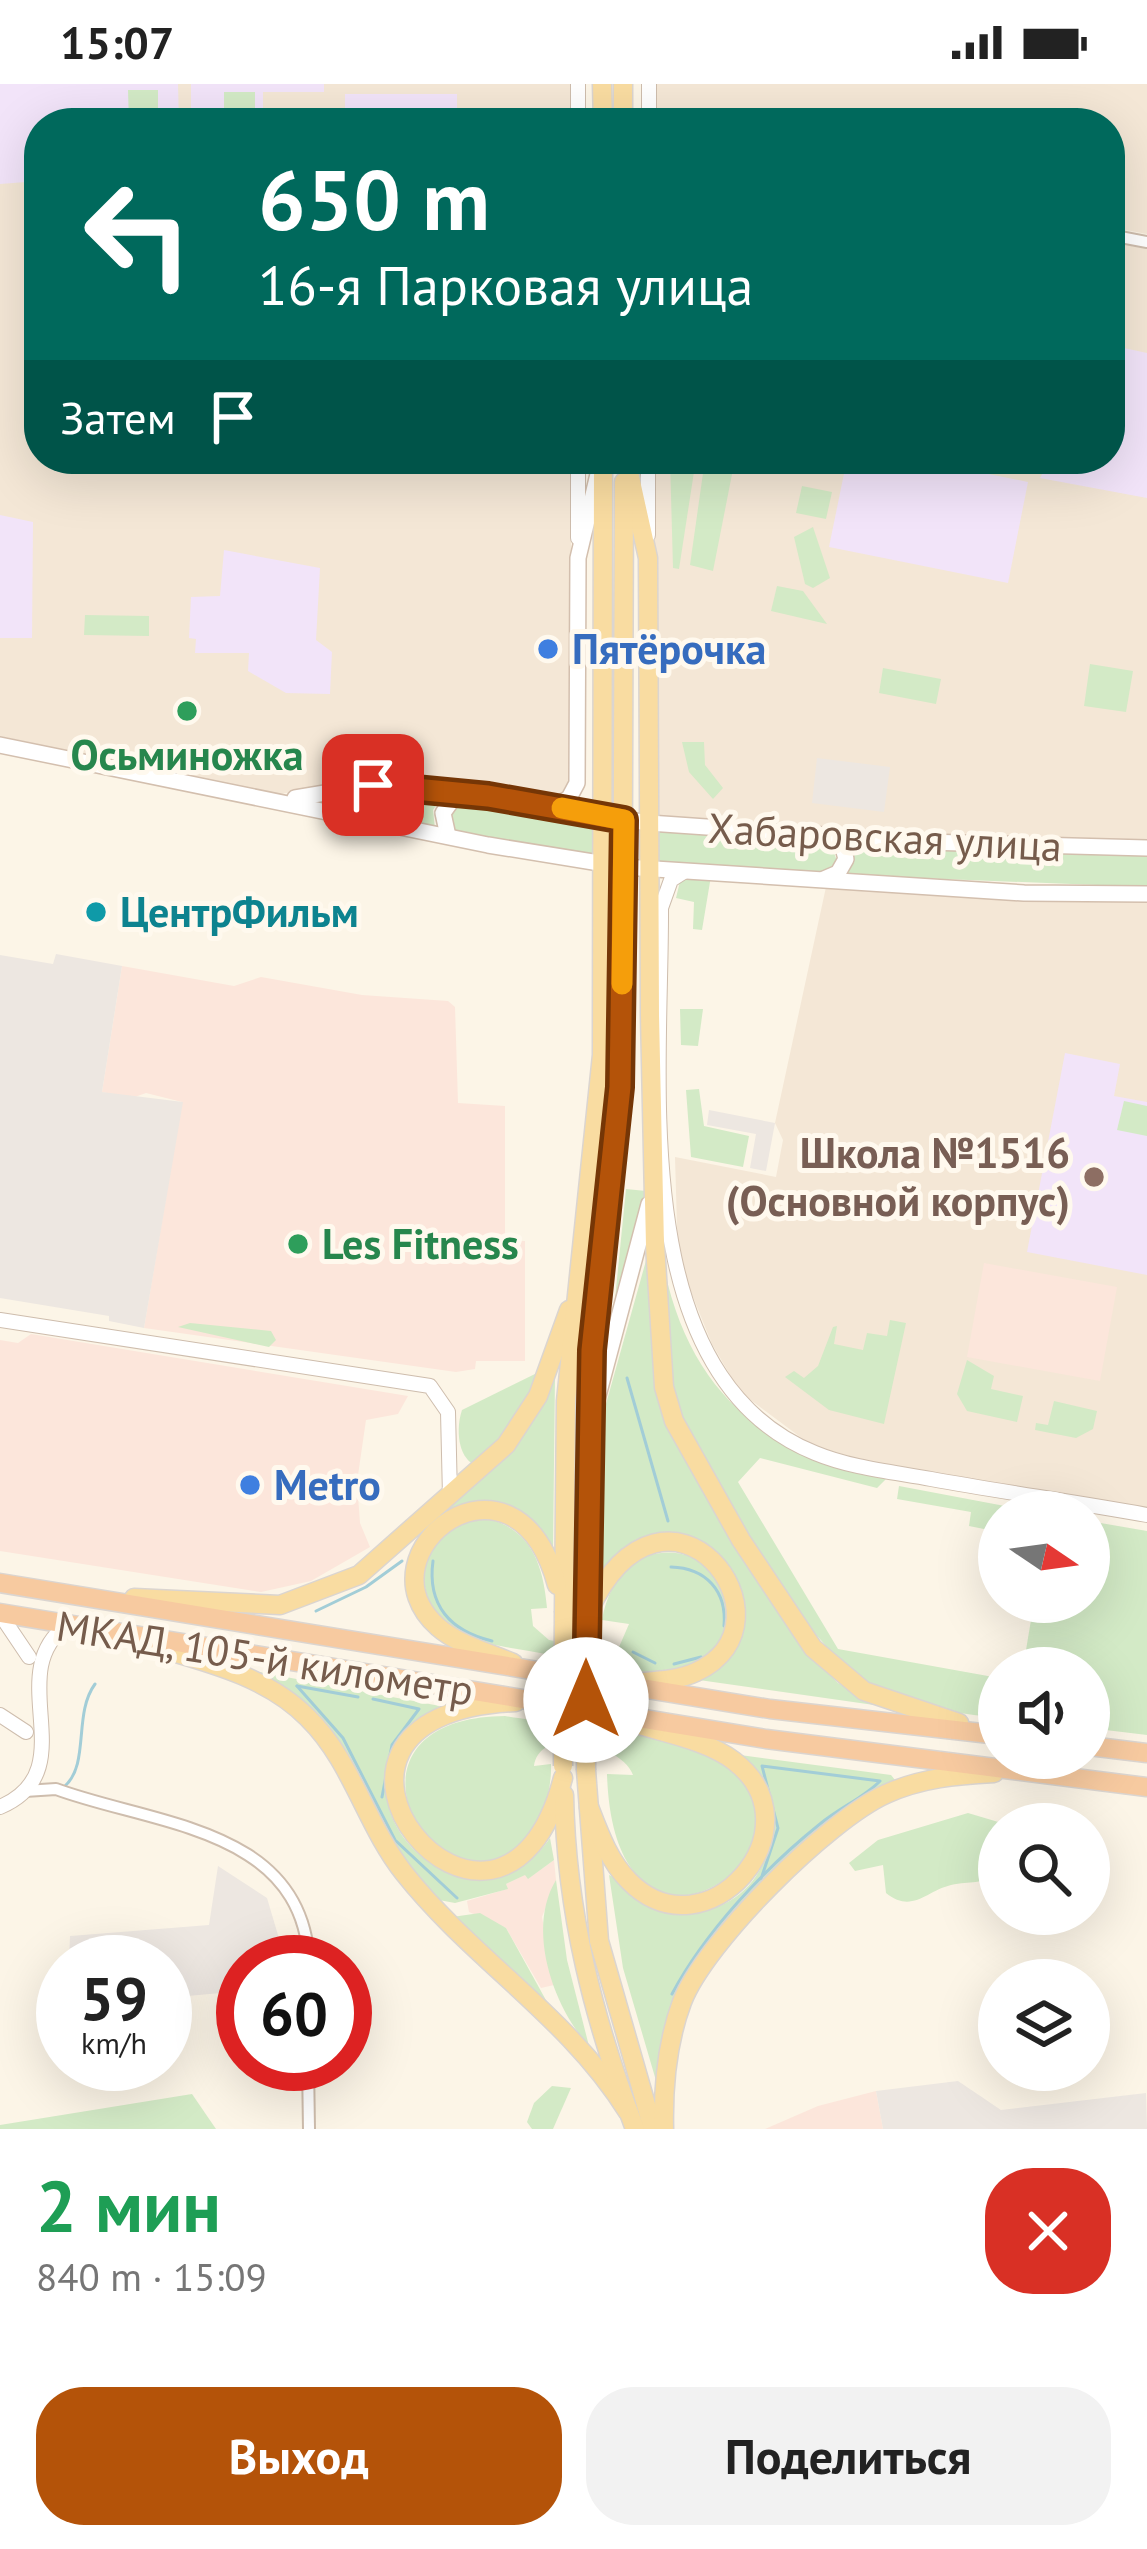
<!DOCTYPE html>
<html lang="ru">
<head>
<meta charset="utf-8">
<style>
  :root { --surface:#fff; --page:#f2f2f2; --text:#222; --muted:#767676; --accent:#b45309 }
  body { margin:0; font-family:"PT Sans",sans-serif; background:var(--page); color:var(--text); height:100vh; display:flex; flex-direction:column; font-size:45px; white-space:nowrap }
  * { box-sizing:border-box; margin:0 }
  p { font-size:39px; color:var(--muted) }
  .icon { flex:none; width:66px; height:66px; fill:none; stroke:currentColor; stroke-width:2; stroke-linecap:round; stroke-linejoin:round }
  .map { position:relative; height:2045px; overflow:hidden }
  .side { display:flex; flex-direction:column; background:var(--surface); flex:1 }
  .side>* { flex:none }
  .top-card { position:absolute; left:24px; top:24px; width:1101px; height:366px; border-radius:48px; box-shadow:0 12px 48px #0002; background:#00695c; color:#fff; overflow:hidden }
  .needle { width:78px; rotate:103deg }
  .buttons { position:absolute; left:978px; top:1407px; display:grid; gap:24px }
  .buttons a { display:grid; place-items:center; width:132px; height:132px; border-radius:50%; background:var(--surface); box-shadow:0 12px 48px #0002; font-size:60px }
  .speed { position:absolute; left:36px; top:1851px; display:flex; gap:24px; font-size:60px; font-weight:700; text-align:center }
  .speed>* { display:grid; place-content:center; width:156px; height:156px; border-radius:50%; background:var(--surface); box-shadow:0 12px 48px #0002; line-height:1 }
  .speed small { font-size:30px; font-weight:400 }
  .speed .limit { border:18px solid #d22; background:#fff; color:#111 }
  .pin { position:absolute; display:grid; place-items:center; width:102px; height:102px; color:#fff; margin:-51px; border-radius:24px; box-shadow:0 6px 18px #0006 }
  .me { position:absolute; width:132px; margin:-66px; rotate:0deg; stroke-linejoin:round; filter:drop-shadow(0 0 9px #0008) }
  .turn { display:flex; align-items:center; gap:42px; height:252px; padding:0 36px; font-size:54px }
  .turn .icon { width:156px; height:156px; stroke-width:2.5 }
  .turn b { display:block; font-size:84px; line-height:102px }
  .then { display:flex; align-items:center; height:114px; padding:0 36px; background:#0003; gap:24px; font-size:45px }
  .round { display:grid; place-items:center; flex:none; width:126px; height:126px; border-radius:48px; background:var(--page) }
  .overview { display:flex; align-items:center; justify-content:space-between; height:204px; padding:0 36px }
  h1 { font-size:72px; font-weight:700; line-height:90px; color:#1e9e55 }
  .cta { display:flex; gap:24px; margin-top:auto; padding:24px 36px }
  .cta a { flex:1; height:138px; border-radius:48px; background:var(--accent); color:#fff; font-size:48px; font-weight:700; line-height:138px; text-align:center }
  .cta a+a { background:var(--page); color:var(--text) }
  .status { display:flex; justify-content:space-between; align-items:center; height:84px; padding:0 60px; background:var(--surface); direction:ltr }
  .status svg { height:33px; fill:currentColor }
  .map>svg:first-child { display:block }
  .residential { fill:#f4e7d6 }
  .commercial { fill:#fce6db }
  .industrial { fill:#ede7e1 }
  .education { fill:#f2e4f9 }
  .green { fill:#d3eac6 }
  .lines { fill:none; stroke-linecap:round; stroke-linejoin:round }
  .stream { stroke:#a2cdd7; stroke-width:3 }
  .minor-casing { stroke:#cebdad; stroke-width:14 }
  .tertiary-casing { stroke:#cebdad; stroke-width:16 }
  .secondary-casing { stroke:#d3bfae; stroke-width:18 }
  .primary-casing { stroke:#dbd5d0; stroke-width:21 }
  .trunk-casing { stroke:#dbd5d0; stroke-width:21 }
  .minor { stroke:#fff; stroke-width:10 }
  .tertiary { stroke:#fff; stroke-width:14 }
  .secondary { stroke:#fff; stroke-width:15 }
  .primary { stroke:#f9dca1; stroke-width:18 }
  .trunk { stroke:#f7caa0; stroke-width:18 }
  .primary-bridge-casing { stroke:#dbd5d0; stroke-width:21; stroke-linecap:butt }
  .primary-bridge { stroke:#f9dca1; stroke-width:18 }
  .route-casing { stroke:#753606; stroke-width:30 }
  .route { stroke:#b45309; stroke-width:21 }
  .slow { stroke:#f59e0b; stroke-width:21 }
  .shop-dot { fill:#3f7fe0; stroke:#fff9ee; stroke-width:4.5 }
  .leisure-dot { fill:#2e9e5b; stroke:#fff9ee; stroke-width:4.5 }
  .culture-dot { fill:#0f9aa8; stroke:#fff9ee; stroke-width:4.5 }
  .education-dot { fill:#8d6e63; stroke:#fff9ee; stroke-width:4.5 }
  .labels { text-anchor:middle; stroke-width:10; stroke-linejoin:round; paint-order:stroke }
  .shop-label { font-size:42px; font-weight:bold; fill:#366cbe; stroke:#fff9ee; text-anchor:start }
  .leisure-label { font-size:42px; font-weight:bold; fill:#27864d; stroke:#fff9ee }
  .street-label { font-size:42px; fill:#765c4c; stroke:#fff9ee }
  .culture-label { font-size:42px; font-weight:bold; fill:#0d838f; stroke:#fff9ee; text-anchor:start }
  .education-label { font-size:42px; font-weight:bold; fill:#785e54; stroke:#fff9ee; text-anchor:end }
</style>
</head>
<body>
<div class="status"><b>15:07</b><svg viewBox="0 0 49 12"><path d="M0 12V9h3v3zM5 12V6h3v6zM10 12V3h3v9zM15 12V0h3v12zM26 1h20v11H26zM47 4h2v5h-2z"/></svg></div>
<div class="map">
<svg width="1147" height="2045" viewBox="0 0 1147 2045">
  <rect width="100%" height="100%" fill="#fcf5e7"/>
  <!-- residential -->
  <g class="residential">
    <polygon points="0,0 572,0 572,39 39,39 39,375 571,375 571,692 564,708 546,712 445,695 378,692 275,711 0,652"/>
    <polygon points="654,0 1147,0 1147,150 1110,143 1110,39 654,39"/>
    <polygon points="1110,158 1147,165 1147,758 930,751 651,733 652,375 1110,375"/>
    <polygon points="826,803 1147,817 1147,1425 887,1383 811,1361 740,1308 712,1260 678,1176 675,1073 776,1093 783,1056 775,1039"/>
  </g>
  <!-- commercial -->
  <g class="commercial">
    <polygon points="122,882 234,902 261,893 362,911 448,917 455,923 458,1019 505,1022 505,1156 525,1157 525,1277 476,1277 475,1285 456,1288 144,1244 182,1018 146,1009 132,1014 102,1008"/>
    <polygon points="984,1179 1117,1203 1100,1297 967,1273"/>
    <polygon points="31,1250 408,1312 398,1330 366,1336 357,1398 360,1439 370,1463 311,1497 261,1508 0,1467 0,1256 18,1259"/>
    <polygon points="554,1776 556,1796 542,1833 554,1901 541,1904 506,1844 469,1828 467,1817 507,1805 506,1800 526,1790 529,1794"/>
    <polygon points="876,2007 883,2045 765,2045 818,2022"/>
  </g>
  <!-- industrial -->
  <g class="industrial">
    <polygon points="817,674 890,683 884,728 812,719"/>
    <polygon points="56,870 122,882 102,1008 183,1018 144,1244 109,1237 109,1232 0,1214 0,871 53,880"/>
    <polygon points="709,1026 775,1039 766,1087 750,1084 756,1050 707,1041"/>
    <polygon points="218,1782 267,1814 286,1878 243,1878 243,1907 165,1914 165,1878 69,1878 70,1852 209,1841"/>
    <polygon points="958,1997 1001,2026 1146,2009 1147,2045 883,2045 876,2007"/>
  </g>
  <!-- education -->
  <g class="education">
    <polygon points="0,0 178,0 179,39 39,39 39,97 0,100"/>
    <polygon points="191,0 324,0 324,8 263,8 263,39 191,39"/>
    <rect x="345" y="10" width="112" height="29"/>
    <polygon points="1110,261 1147,269 1147,414 1040,394 1048,379 1061,381 1062,375 1110,375"/>
    <polygon points="847,375 915,375 1028,398 1008,499 829,463"/>
    <polygon points="0,431 33,438 32,554 0,554"/>
    <polygon points="224,466 320,484 316,556 332,568 330,610 286,609 248,587 249,569 195,569 196,555 189,554 191,513 220,512"/>
    <polygon points="1065,969 1120,980 1114,1012 1147,1018 1147,1191 1027,1168"/>
  </g>
  <!-- green -->
  <g class="green">
    <polygon points="128,6 158,6 158,39 129,39"/>
    <rect x="224" y="8" width="31" height="31"/>
    <polygon points="670,375 696,375 679,485 673,484"/>
    <polygon points="705,375 735,375 713,487 690,481"/>
    <polygon points="802,402 832,408 826,435 796,429"/>
    <polygon points="813,443 830,494 813,504 805,500 794,453"/>
    <polygon points="777,502 803,507 827,540 771,527"/>
    <polygon points="85,531 149,532 149,552 84,551"/>
    <polygon points="1090,580 1133,587 1126,628 1084,622"/>
    <polygon points="883,584 941,595 936,620 879,609"/>
    <polygon points="682,658 704,658 705,681 723,704 713,715 689,688"/>
    <polygon points="399,710 443,711 433,726 435,745 340,721"/>
    <polygon points="457,717 592,736 593,772 456,747 449,732"/>
    <polygon points="655,746 830,758 837,777 828,790 655,779"/>
    <polygon points="846,759 1147,770 1147,803 844,791 853,778"/>
    <polygon points="711,792 702,846 693,845 694,818 676,814 681,793"/>
    <polygon points="680,925 703,925 698,962 681,961"/>
    <polygon points="699,1005 704,1042 749,1052 743,1083 691,1073 686,1006"/>
    <polygon points="1124,1017 1147,1022 1147,1052 1117,1046"/>
    <polygon points="626,1105 646,1107 612,1245"/>
    <path d="M647 1173 656 1305 734 1460 807 1569 838 1599 874 1621 699 1596C822 1528 665 1366 594 1501L599 1345Z"/>
    <path d="M663 1179C689 1308 763 1368 886 1395L877 1404 760 1374 738 1398 838 1565 999 1594V1634C956 1629 904 1623 866 1598 803 1557 693 1381 674 1308 664 1268 666 1220 663 1179Z"/>
    <polygon points="890,1236 906,1239 884,1340 829,1326 785,1293 794,1287 804,1294 818,1282 833,1243 837,1242 834,1260 863,1266 867,1249 887,1252"/>
    <polygon points="190,1239 271,1247 276,1256 269,1263 178,1243"/>
    <polygon points="967,1276 994,1292 991,1305 1023,1312 1017,1338 967,1327 957,1310"/>
    <path d="M541 1287 501 1356 475 1381C457 1373 456 1343 462 1326Z"/>
    <path d="M555 1292 553 1467C533 1424 492 1408 448 1426L512 1365Z"/>
    <polygon points="1054,1317 1097,1327 1093,1345 1076,1354 1035,1346 1036,1339 1048,1341"/>
    <polygon points="899,1402 1036,1428 999,1428 999,1448 969,1442 971,1428 897,1415"/>
    <path d="M479 1433C529 1441 543 1477 547 1524L531 1525 533 1542 549 1556 606 1566 619 1563 629 1540 602 1536C622 1425 753 1467 723 1548 717 1565 702 1579 684 1584 638 1597 575 1574 529 1567 500 1562 465 1558 443 1537 419 1513 415 1468 445 1447 454 1440 469 1437 479 1433Z"/>
    <polygon points="1089,1437 1147,1447 1147,1651 1089,1644 1089,1584 1023,1584 1034,1518 1089,1518"/>
    <path d="M254 1587 440 1622C299 1707 470 1871 550 1754L554 1776 528 1795 525 1791 506 1800 508 1805 455 1819 439 1816 408 1782 357 1690Z"/>
    <path d="M505 1632C567 1642 677 1647 727 1684 836 1764 614 1922 607 1690L633 1691C622 1660 540 1640 534 1682L551 1680C552 1706 543 1738 524 1757 434 1844 319 1634 505 1632Z"/>
    <path d="M740 1671 891 1691 895 1696 817 1746 708 1861 657 2000 623 1884 609 1791C631 1801 647 1826 679 1828 768 1834 801 1727 740 1671Z"/>
    <path d="M968 1729 1005 1740H999V1791C981 1800 971 1797 951 1801 926 1807 912 1830 886 1809L883 1781 855 1787 849 1779 878 1756Z"/>
    <path d="M556 1796 567 1876 589 1962C553 1923 526 1845 556 1796Z"/>
    <polygon points="480,1829 506,1844 547,1918 452,1833"/>
    <polygon points="552,2002 571,2004 553,2045 532,2045 527,2038 534,2019"/>
    <polygon points="192,2010 216,2045 0,2045 0,2041"/>
  </g>
  <g class="lines">
    <!-- stream -->
    <g class="stream">
      <polyline points="627,1294 668,1437"/>
      <path d="M433 1477C427 1521 450 1547 492 1557"/>
      <path d="M671 1483C706 1484 727 1507 724 1542"/>
      <polyline points="316,1527 366,1503 402,1477"/>
      <polyline points="633,1568 655,1579"/>
      <polyline points="674,1580 701,1573"/>
      <polyline points="297,1602 343,1654 395,1756 457,1814"/>
      <polyline points="297,1602 358,1613"/>
      <polyline points="373,1615 419,1625 392,1661 382,1713"/>
      <path d="M65 1702C90 1679 73 1630 95 1600"/>
      <path d="M672 1910C705 1848 765 1784 820 1740 839 1724 865 1713 880 1697L762 1682 778 1744 761 1795"/>
    </g>
    <defs>
      <g id="minor">
        <polyline points="1110,151 1147,158"/>
        <path d="M25 1707 56 1705C153 1741 303 1743 309 1878"/>
        <polyline points="308,1980 309,2045"/>
      </g>
      <g id="tertiary">
        <polyline points="578,0 578,39"/>
        <polyline points="649,39 649,0"/>
        <polyline points="648,451 648,375"/>
        <polyline points="578,454 578,375"/>
        <path d="M685 787 671 796 661 824C662 990 624 1292 815 1369 851 1384 893 1388 931 1395 1003 1408 1075 1418 1147 1431"/>
        <polyline points="0,1236 430,1302 448,1328 450,1412"/>
        <polyline points="0,1530 29,1573"/>
        <polyline points="0,1631 26,1648"/>
        <path d="M0 1723C87 1686 0 1590 67 1541"/>
      </g>
      <g id="secondary">
        <polyline points="0,661 488,761 624,783 1024,809 1147,810"/>
        <polyline points="295,714 373,701 408,703 649,739 925,758 1147,764"/>
        <polyline points="553,723 569,714 577,699 578,474 599,386"/>
        <polyline points="448,752 443,729 458,708"/>
        <polyline points="824,795 838,789 846,775 842,760 831,754"/>
        <polyline points="595,1323 649,1120"/>
      </g>
      <g id="primary">
        <polyline points="602,0 603,39"/>
        <polyline points="623,0 623,39"/>
        <polyline points="626,375 648,474 650,931 655,1161 664,1303 674,1337 741,1456 813,1564 864,1607 959,1639"/>
        <polyline points="134,1514 280,1521 359,1491 506,1361 538,1312 569,1226"/>
        <path d="M589 1526C667 1362 804 1538 696 1588 677 1597 653 1597 632 1599"/>
        <polyline points="564,1527 566,1317 602,971 603,375"/>
        <polyline points="587,1532 592,1266 622,971 624,398"/>
        <path d="M135 1557C193 1575 263 1588 308 1634 352 1677 366 1741 404 1789 472 1875 569 1933 628 2028"/>
        <path d="M513 1579C489 1569 457 1560 438 1543 355 1469 515 1345 557 1501"/>
        <path d="M516 1618C246 1629 500 1936 563 1694"/>
        <polyline points="586,1686 599,1857 653,2045"/>
        <path d="M564 1711C566 1829 594 1936 635 2045"/>
        <path d="M589 1723C599 1749 609 1777 629 1797 706 1875 821 1744 734 1677 707 1656 663 1649 630 1638"/>
        <path d="M664 2045C663 2003 667 1958 682 1918 705 1858 828 1736 886 1710 921 1694 957 1691 994 1689"/>
      </g>
      <g id="trunk">
        <polyline points="0,1499 770,1625 999,1651"/>
        <polyline points="0,1529 766,1655 1147,1703"/>
        <polyline points="1089,1662 1147,1669"/>
      </g>
    </defs>
    <!-- minor casing -->
    <use href="#minor" class="minor-casing"/>
    <!-- tertiary casing -->
    <use href="#tertiary" class="tertiary-casing"/>
    <!-- secondary casing -->
    <use href="#secondary" class="secondary-casing"/>
    <!-- primary casing -->
    <use href="#primary" class="primary-casing"/>
    <!-- trunk casing -->
    <use href="#trunk" class="trunk-casing"/>
    <!-- minor -->
    <use href="#minor" class="minor"/>
    <!-- tertiary -->
    <use href="#tertiary" class="tertiary"/>
    <!-- secondary -->
    <use href="#secondary" class="secondary"/>
    <!-- primary -->
    <use href="#primary" class="primary"/>
    <!-- trunk -->
    <use href="#trunk" class="trunk"/>
    <defs>
      <g id="primary-bridge">
        <polyline points="563,1682 564,1527"/>
        <polyline points="586,1686 587,1532"/>
      </g>
    </defs>
    <!-- primary-bridge casing -->
    <use href="#primary-bridge" class="primary-bridge-casing"/>
    <!-- primary-bridge -->
    <use href="#primary-bridge" class="primary-bridge"/>
  </g>
  <g class="lines">
    <defs>
      <polyline id="route" points="373,701 488,712 624,736 620,1003 592,1266 586,1616"/>
    </defs>
    <!-- route casing -->
    <use href="#route" class="route-casing"/>
    <!-- route -->
    <use href="#route" class="route"/>
    <!-- slow -->
    <polyline class="slow" points="562,724 624,736 622,900"/>
  </g>
  <!-- markers -->
  <g class="shop-dot">
    <circle cx="548" cy="565" r="12"/>
    <circle cx="250" cy="1401" r="12"/>
  </g>
  <g class="leisure-dot">
    <circle cx="187" cy="627" r="12"/>
    <circle cx="298" cy="1160" r="12"/>
  </g>
  <circle class="culture-dot" cx="96" cy="828" r="12"/>
  <circle class="education-dot" cx="1094" cy="1093" r="12"/>
  <g class="labels">
    <!-- shop labels -->
    <g class="shop-label">
      <text x="572" y="580">Пятёрочка</text>
      <text x="274" y="1416">Metro</text>
    </g>
    <!-- leisure labels -->
    <g class="leisure-label">
      <text x="187" y="686">Осьминожка</text>
      <text x="322" y="1175" text-anchor="start">Les Fitness</text>
    </g>
    <!-- street labels -->
    <g class="street-label">
      <text transform="translate(885 753) rotate(3)" y="15">Хабаровская улица</text>
      <text transform="translate(265 1574) rotate(9)" y="15">МКАД, 105-й километр</text>
    </g>
    <!-- culture labels -->
    <g class="culture-label">
      <text x="120" y="843">ЦентрФильм</text>
    </g>
    <!-- education labels -->
    <g class="education-label">
      <text x="1070" y="1084">Школа №1516<tspan x="1070" dy="48">(Основной корпус)</tspan></text>
    </g>
  </g>
</svg>
<div class="buttons">
<a><svg class="needle" viewBox="-14 -14 28 28"><path d="M0-13l5 13h-10z" fill="#e53935"/><path d="M0 13l5-13h-10z" fill="#767676"/></svg></a>
<a><svg class="icon" aria-label="sound" viewBox="0 0 24 24"><path d="M4 9h4l5-4v14l-5-4H4zM17 9q2 3 0 6"/></svg></a>
<a><svg class="icon" aria-label="search" viewBox="0 0 24 24"><circle cx="10" cy="10" r="6"/><path d="M15 15l6 6"/></svg></a>
<a><svg class="icon" aria-label="layers" viewBox="0 0 24 24"><path d="M12 4l9 5-9 5-9-5zM3 14l9 5 9-5"/></svg></a>
</div>
<div class="speed"><div>59<small>km/h</small></div><div class="limit">60</div></div>
<div class="pin" style="left:373px;top:701px;background:#d93025"><svg class="icon" aria-label="arrive" viewBox="0 0 24 24"><path d="M6 21V4h12l-3 4 3 4H6"/></svg></div>
<svg class="me" style="left:586px;top:1616px" viewBox="-20 -20 40 40"><circle r="19" fill="#fff"/><path d="M0-13L10 11 0 6-10 11z" fill="#b45309"/></svg>
<div class="top-card">
<div class="turn"><svg class="icon" aria-label="left" viewBox="0 0 24 24"><path d="M17 20v-9H6M10 6l-5 5 5 5"/></svg><div><b>650 m</b>16-я Парковая улица</div></div>
<div class="then">Затем<svg class="icon" aria-label="arrive" viewBox="0 0 24 24"><path d="M6 21V4h12l-3 4 3 4H6"/></svg></div>
</div>
</div>
<section class="side">
<div class="overview"><div><h1>2 мин</h1><p>840 m · 15:09</p></div><a class="round" style="background:#d93025;color:#fff"><svg class="icon" aria-label="close" viewBox="0 0 24 24"><path d="M6 6l12 12M18 6L6 18"/></svg></a></div>
<div class="cta"><a>Выход</a><a>Поделиться</a></div>
</section>
</body>
</html>
